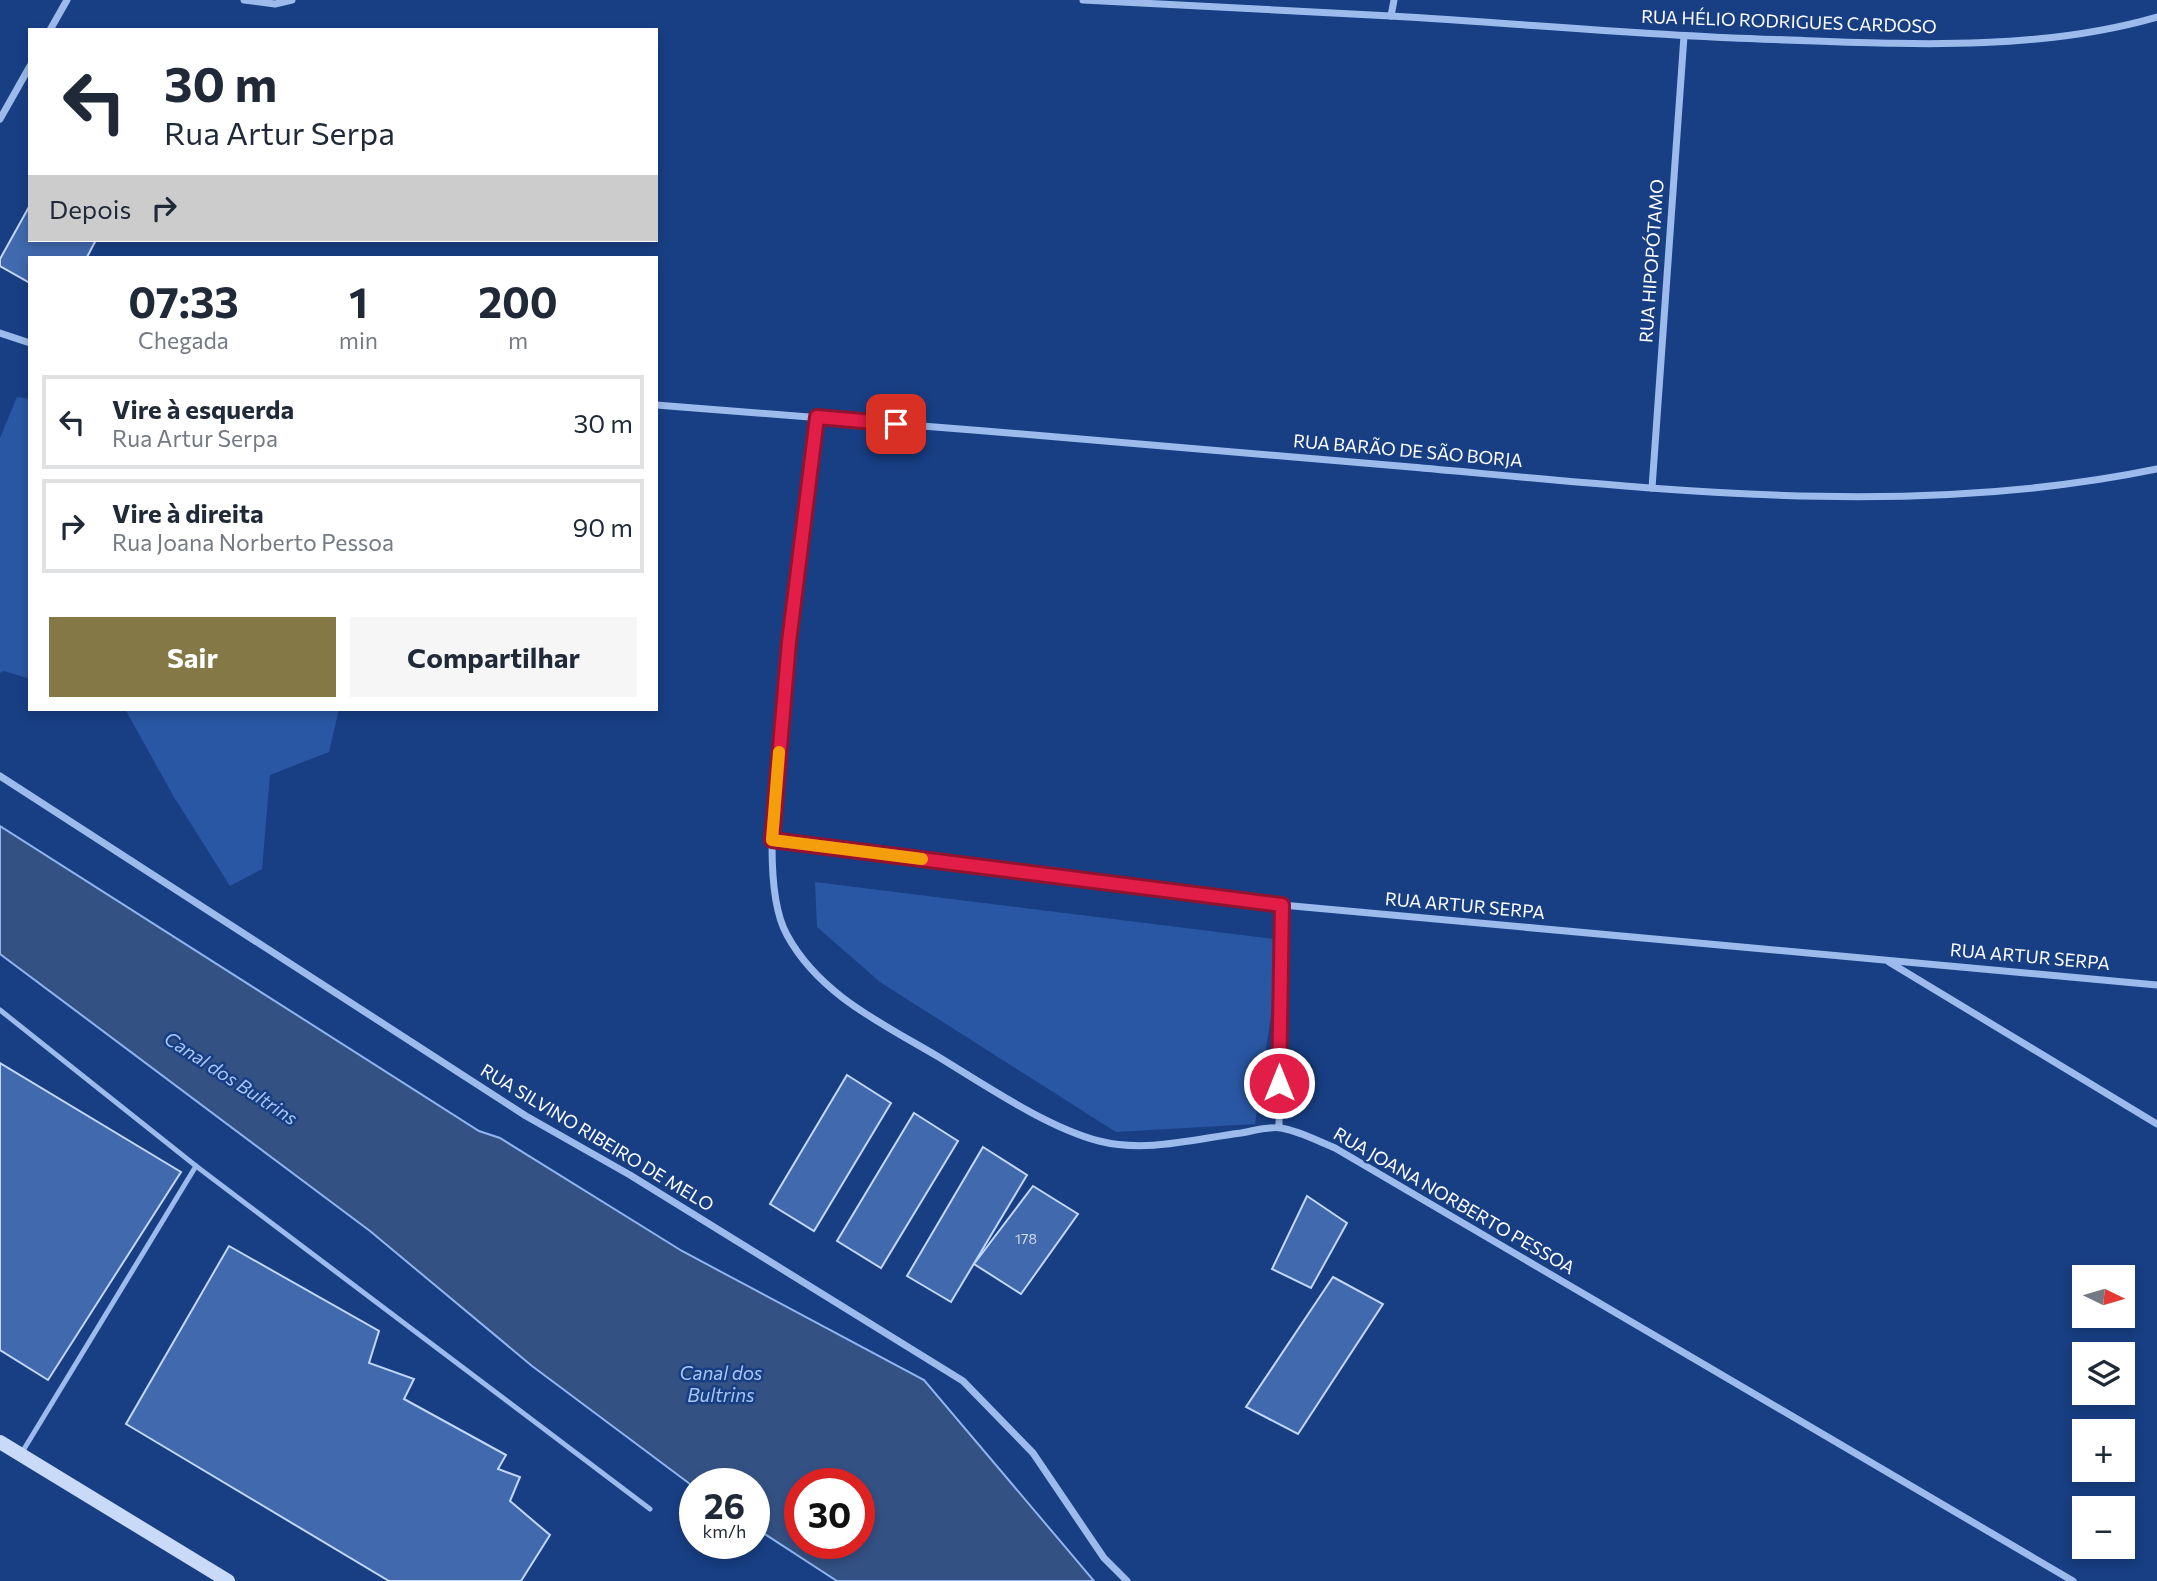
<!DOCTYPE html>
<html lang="pt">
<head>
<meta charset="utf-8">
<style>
  :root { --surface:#fff; --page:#f6f6f7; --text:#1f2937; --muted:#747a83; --line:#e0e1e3; --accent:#847946 }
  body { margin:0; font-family:Commissioner,sans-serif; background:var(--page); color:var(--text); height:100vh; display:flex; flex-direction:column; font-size:26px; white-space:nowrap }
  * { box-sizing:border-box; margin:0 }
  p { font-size:23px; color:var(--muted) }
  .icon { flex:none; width:38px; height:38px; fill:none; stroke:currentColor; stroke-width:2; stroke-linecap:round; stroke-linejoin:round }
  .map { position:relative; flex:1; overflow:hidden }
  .panel { position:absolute; left:28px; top:256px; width:630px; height:455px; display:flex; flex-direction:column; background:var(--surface); border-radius:0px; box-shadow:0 4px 10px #0003 }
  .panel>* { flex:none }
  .top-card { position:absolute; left:28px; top:28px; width:630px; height:214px; border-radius:0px; box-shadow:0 4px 10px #0003; background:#fff; color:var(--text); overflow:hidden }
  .needle { width:46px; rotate:95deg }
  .fabs { position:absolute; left:2072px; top:1265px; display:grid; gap:14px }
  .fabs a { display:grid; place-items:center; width:63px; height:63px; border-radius:0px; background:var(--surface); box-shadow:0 4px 10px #0003; font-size:35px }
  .speed { position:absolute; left:679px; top:1468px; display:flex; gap:14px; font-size:35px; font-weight:700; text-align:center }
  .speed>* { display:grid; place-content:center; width:91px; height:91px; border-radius:50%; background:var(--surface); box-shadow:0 4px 10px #0003; line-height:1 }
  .speed small { font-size:18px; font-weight:400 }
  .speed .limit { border:10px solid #d22; background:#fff; color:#111 }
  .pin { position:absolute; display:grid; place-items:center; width:60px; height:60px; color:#fff; margin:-30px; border-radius:14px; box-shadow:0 4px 10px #0006 }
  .me { position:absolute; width:77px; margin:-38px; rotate:0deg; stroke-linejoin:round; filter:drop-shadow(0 0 5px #0008) }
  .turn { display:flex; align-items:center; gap:24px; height:147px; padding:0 21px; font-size:32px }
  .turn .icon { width:91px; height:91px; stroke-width:2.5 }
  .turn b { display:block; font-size:49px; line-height:60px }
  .then { display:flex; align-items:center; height:66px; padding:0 21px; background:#0003; gap:14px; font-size:26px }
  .eta { display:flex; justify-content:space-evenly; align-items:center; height:119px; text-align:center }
  .eta b { font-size:42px; font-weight:700; line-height:49px }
  .button { display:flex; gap:14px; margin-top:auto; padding:14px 21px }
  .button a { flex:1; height:80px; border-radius:0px; background:var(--accent); color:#fff; font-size:28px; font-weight:700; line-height:80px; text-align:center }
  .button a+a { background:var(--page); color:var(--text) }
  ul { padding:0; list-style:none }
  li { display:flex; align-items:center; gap:21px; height:94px; margin:0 14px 10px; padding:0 7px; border:4px solid var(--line); border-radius:0px }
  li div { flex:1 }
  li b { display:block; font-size:26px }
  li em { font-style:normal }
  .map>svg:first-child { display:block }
  .green { fill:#2a57a3 }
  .water { fill:#345184; stroke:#8fb4ef; stroke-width:2; fill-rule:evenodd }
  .building { fill:#4069ae; stroke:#c2d7f9; stroke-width:2 }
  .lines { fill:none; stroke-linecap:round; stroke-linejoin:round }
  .lane { stroke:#9cbbec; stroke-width:5 }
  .street { stroke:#9cbbec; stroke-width:7 }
  .secondary { stroke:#c9daf9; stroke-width:14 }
  .route-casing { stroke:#92132f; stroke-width:18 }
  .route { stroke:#e11d48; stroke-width:12 }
  .slow { stroke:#f59e0b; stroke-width:12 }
  .labels { text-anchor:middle; stroke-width:5; stroke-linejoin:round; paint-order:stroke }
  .number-label { font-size:14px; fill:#cfdaeb }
  .street-label { font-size:18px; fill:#fff; stroke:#183f84 }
  .water-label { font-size:19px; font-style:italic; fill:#a8c5f4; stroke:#183f84 }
</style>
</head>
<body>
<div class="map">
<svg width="2157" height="1581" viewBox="0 0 2157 1581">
  <rect width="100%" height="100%" fill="#183f84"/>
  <!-- green -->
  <g class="green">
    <polygon points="17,397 30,399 30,679 4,671 0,673 0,438"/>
    <polygon points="125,709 339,709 329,752 270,775 262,869 230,886 174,797"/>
    <polygon points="815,882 1282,940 1255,1124 1116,1132 880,982 817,927"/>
  </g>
  <!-- water -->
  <path class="water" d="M0 826 479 1131 500 1138 682 1251 924 1380 1094 1581H837L754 1527V1484H695V1488L690 1484 532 1366 370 1231 0 954ZM859 1484V1544H800V1484Z"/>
  <!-- building -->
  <g class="building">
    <polygon points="30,205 30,240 96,240 87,257 30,257 30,283 0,266 0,259"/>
    <polygon points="0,1063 181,1172 48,1380 0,1350"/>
    <polygon points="847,1075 891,1103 814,1231 770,1204"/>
    <polygon points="914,1113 958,1141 881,1268 837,1241"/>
    <polygon points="983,1147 1027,1175 951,1302 907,1276"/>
    <polygon points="1033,1186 1078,1214 1021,1294 974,1264"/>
    <polygon points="1307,1196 1347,1223 1311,1288 1272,1269"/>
    <polygon points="229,1246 379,1331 369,1363 414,1379 404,1399 506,1455 498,1469 520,1477 510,1501 550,1535 521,1581 389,1581 126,1424"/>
    <polygon points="1333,1277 1383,1304 1298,1434 1246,1407"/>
  </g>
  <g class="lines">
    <!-- lane -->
    <g class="lane">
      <polyline points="0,1010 196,1166"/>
      <polyline points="21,1454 196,1166 650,1509"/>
    </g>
    <!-- street -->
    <g class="street">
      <polyline points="244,0 275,4 292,0"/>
      <path d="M1083 0C1186 5 1289 10 1391 16 1514 23 1636 35 1759 39 1890 43 2029 54 2157 17"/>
      <polyline points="1391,16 1394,0"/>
      <polyline points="50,30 67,0"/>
      <polyline points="0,119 30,66"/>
      <polyline points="0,333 30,343"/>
      <path d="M656 405C908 424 1159 445 1411 467 1658 489 1911 520 2157 469"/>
      <path d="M817 417C805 512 793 607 783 702 778 760 759 885 787 935 819 994 881 1023 937 1056 985 1085 1046 1127 1099 1141 1146 1153 1194 1139 1241 1133 1253 1131 1269 1126 1281 1128 1299 1131 1318 1141 1335 1148L2073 1581"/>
      <polyline points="1652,488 1684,36"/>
      <polyline points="0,776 526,1116 630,1175 963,1381 1033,1453 1104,1558 1127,1581"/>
      <polyline points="772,840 1282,905 2157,985"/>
      <polyline points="1889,962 2157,1124"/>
      <polyline points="1279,1127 1282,905"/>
    </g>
    <!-- secondary -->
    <polyline class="secondary" points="0,1442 228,1581"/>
  </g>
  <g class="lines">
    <defs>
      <polyline id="route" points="896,424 817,417 789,642 772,840 1282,905 1279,1083"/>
    </defs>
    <!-- route casing -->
    <use href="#route" class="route-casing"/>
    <!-- route -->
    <use href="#route" class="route"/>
    <!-- slow -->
    <polyline class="slow" points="779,752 772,840 922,859"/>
  </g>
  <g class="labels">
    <!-- number labels -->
    <g class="number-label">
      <text x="1026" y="1244">178</text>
    </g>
    <!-- street labels -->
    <g class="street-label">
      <text transform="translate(1789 22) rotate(2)" y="6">RUA HÉLIO RODRIGUES CARDOSO</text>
      <text transform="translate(1652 261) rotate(-86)" y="6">RUA HIPOPÓTAMO</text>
      <text transform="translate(1408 451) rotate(5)" y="6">RUA BARÃO DE SÃO BORJA</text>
      <text transform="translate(1465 906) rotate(5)" y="6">RUA ARTUR SERPA</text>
      <text transform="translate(2030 957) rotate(5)" y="6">RUA ARTUR SERPA</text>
      <text transform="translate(597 1138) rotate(31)" y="6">RUA SILVINO RIBEIRO DE MELO</text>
      <text transform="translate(1454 1201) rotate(30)" y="6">RUA JOANA NORBERTO PESSOA</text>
    </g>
    <!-- water labels -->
    <g class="water-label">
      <text transform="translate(231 1078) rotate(33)" y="7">Canal dos Bultrins</text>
      <text x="721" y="1380">Canal dos<tspan x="721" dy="22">Bultrins</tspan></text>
    </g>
  </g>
</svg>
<div class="fabs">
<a><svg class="needle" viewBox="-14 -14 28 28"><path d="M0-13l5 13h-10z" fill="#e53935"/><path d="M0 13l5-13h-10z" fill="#747a83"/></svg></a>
<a><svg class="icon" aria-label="layers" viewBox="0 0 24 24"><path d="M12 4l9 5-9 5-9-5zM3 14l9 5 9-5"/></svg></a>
<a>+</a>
<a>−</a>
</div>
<div class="speed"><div>26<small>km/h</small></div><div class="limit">30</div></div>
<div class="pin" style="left:896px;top:424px;background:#d93025"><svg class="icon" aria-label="arrive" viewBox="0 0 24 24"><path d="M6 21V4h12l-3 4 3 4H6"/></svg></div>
<svg class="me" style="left:1279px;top:1083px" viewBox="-20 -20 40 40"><circle r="17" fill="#e11d48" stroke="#fff" stroke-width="3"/><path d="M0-11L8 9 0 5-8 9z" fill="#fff"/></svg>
<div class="top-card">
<div class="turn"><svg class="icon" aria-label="left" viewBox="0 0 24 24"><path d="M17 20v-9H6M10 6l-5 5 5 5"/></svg><div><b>30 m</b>Rua Artur Serpa</div></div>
<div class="then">Depois<svg class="icon" aria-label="right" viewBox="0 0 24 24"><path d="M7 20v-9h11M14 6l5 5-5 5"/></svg></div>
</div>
<section class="panel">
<div class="eta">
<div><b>07:33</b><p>Chegada</p></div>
<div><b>1</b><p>min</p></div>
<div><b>200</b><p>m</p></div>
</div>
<ul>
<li><svg class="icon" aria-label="left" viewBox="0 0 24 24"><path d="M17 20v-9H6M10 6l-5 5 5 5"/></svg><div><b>Vire à esquerda</b><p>Rua Artur Serpa</p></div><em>30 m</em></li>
<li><svg class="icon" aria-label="right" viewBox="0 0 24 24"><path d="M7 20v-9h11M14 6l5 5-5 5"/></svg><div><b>Vire à direita</b><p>Rua Joana Norberto Pessoa</p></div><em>90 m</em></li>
</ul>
<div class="button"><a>Sair</a><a>Compartilhar</a></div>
</section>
</div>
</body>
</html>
